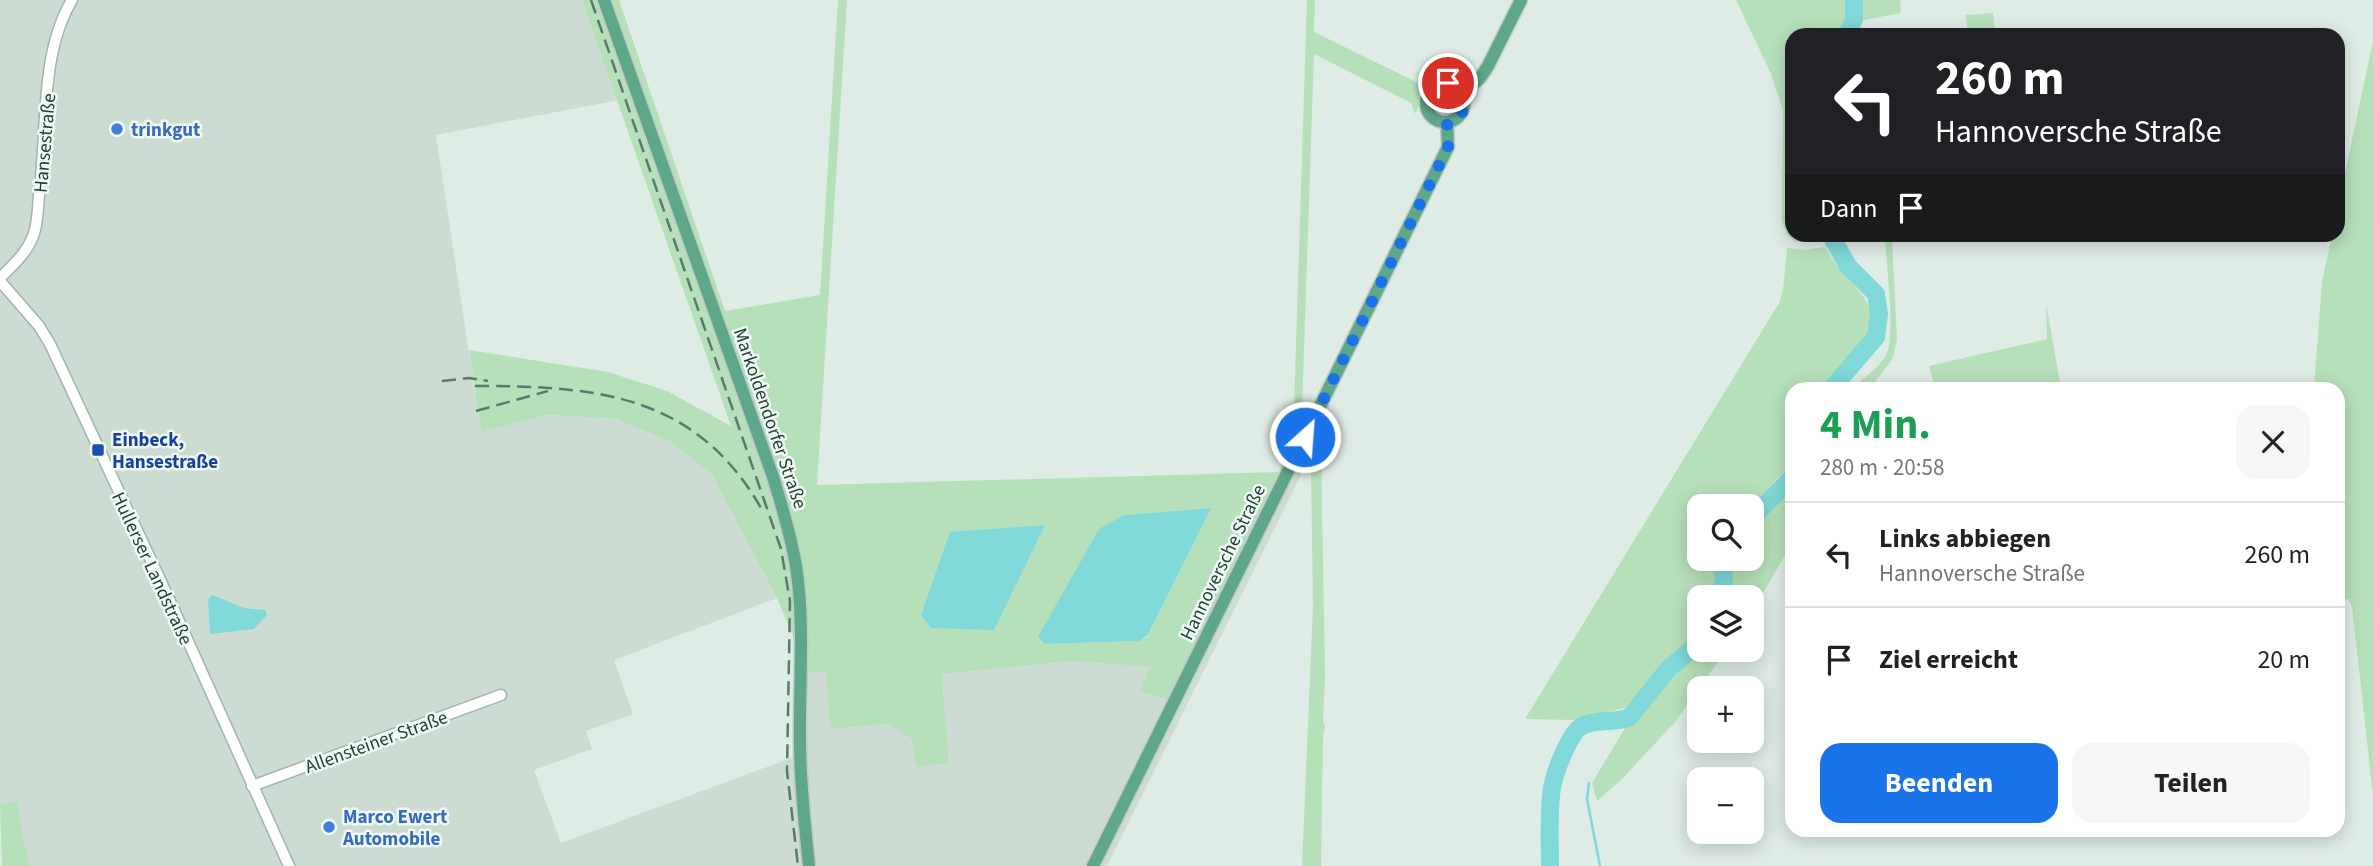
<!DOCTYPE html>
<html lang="de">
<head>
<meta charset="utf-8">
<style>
  :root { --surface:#fff; --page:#f6f6f6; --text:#222; --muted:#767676; --line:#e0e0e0; --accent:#1a73e8 }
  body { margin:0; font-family:"Source Sans 3",sans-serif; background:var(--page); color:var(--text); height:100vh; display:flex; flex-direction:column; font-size:26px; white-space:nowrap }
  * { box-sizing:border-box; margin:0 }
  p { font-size:23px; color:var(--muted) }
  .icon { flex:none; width:38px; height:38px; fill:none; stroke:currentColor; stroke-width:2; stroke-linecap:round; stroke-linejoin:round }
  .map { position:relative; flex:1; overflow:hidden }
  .details { position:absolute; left:1785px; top:382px; width:560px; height:455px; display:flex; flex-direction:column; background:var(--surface); border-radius:21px; box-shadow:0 4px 18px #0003 }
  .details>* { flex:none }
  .banner { position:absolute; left:1785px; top:28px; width:560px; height:214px; border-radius:21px; box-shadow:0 4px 18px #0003; background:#202124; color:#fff; overflow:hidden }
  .buttons { position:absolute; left:1687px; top:494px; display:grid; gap:14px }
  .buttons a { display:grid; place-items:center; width:77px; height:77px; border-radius:14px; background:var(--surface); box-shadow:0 4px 18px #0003; font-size:35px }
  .pin { position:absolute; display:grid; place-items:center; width:60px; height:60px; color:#fff; margin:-30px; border:4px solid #fff; border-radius:50%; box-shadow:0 2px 7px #0007 }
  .me { position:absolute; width:77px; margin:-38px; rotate:26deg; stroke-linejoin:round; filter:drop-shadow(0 0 5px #0008) }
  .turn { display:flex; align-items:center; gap:24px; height:147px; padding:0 35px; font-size:32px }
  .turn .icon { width:91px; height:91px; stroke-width:2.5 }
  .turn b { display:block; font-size:49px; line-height:60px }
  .then { display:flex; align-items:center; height:66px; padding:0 35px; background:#0003; gap:14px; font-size:26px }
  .round { display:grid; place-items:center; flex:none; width:74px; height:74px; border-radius:21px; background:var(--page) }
  .summary { display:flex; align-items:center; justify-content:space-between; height:119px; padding:0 35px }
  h1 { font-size:42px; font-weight:700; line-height:52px; color:#1e9e55 }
  .action { display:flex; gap:14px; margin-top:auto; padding:14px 35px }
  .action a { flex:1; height:80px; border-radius:21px; background:var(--accent); color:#fff; font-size:28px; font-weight:700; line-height:80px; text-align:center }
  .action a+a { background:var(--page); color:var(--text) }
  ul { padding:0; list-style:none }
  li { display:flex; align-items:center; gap:21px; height:105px; padding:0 35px; border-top:2px solid var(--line) }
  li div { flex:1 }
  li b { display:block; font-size:26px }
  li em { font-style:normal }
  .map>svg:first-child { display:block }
  .built { fill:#cddcd3 }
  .green { fill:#b6e0ba; fill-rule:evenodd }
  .water { fill:#81d8d8 }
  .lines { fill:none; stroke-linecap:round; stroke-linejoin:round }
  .stream { stroke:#81d8d8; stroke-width:2.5 }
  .river { stroke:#81d8d8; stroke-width:18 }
  .minor-casing { stroke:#a1b5ab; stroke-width:13 }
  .major-casing { stroke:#c0c9c5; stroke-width:15 }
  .minor { stroke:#fff; stroke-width:10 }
  .major { stroke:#5fa789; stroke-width:12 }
  .rail { stroke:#587a6c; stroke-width:2.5; stroke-dasharray:14 7; stroke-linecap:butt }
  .route { stroke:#1a73e8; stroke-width:12; stroke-dasharray:0 21.6 }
  .shop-dot { fill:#3f7fe0; stroke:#f0f9f3; stroke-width:2.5 }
  .transit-dot { fill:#1a4fb4; stroke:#f0f9f3; stroke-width:2.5 }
  .labels { text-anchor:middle; stroke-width:5; stroke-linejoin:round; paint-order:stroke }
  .shop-label { font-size:19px; font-weight:bold; fill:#366cbe; stroke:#f0f9f3; text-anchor:start }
  .street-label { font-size:19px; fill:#1e3f31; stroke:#f0f9f3 }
  .transit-label { font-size:19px; font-weight:bold; fill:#164399; stroke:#f0f9f3; text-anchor:start }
</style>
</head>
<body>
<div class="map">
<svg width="2373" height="866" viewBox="0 0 2373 866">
  <rect width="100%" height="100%" fill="#dfece5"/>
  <!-- built -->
  <polygon class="built" points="0,0 582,0 619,100 436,135 481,432 548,415 616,419 671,442 712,475 777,598 614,660 633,714 586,731 592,749 534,770 561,843 807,752 808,672 826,672 832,729 887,724 911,738 916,767 949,763 942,674 1072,661 1151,667 1140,691 1168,700 1279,472 1303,471 1107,866 29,866 17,801 0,804"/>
  <!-- green -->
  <g class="green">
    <path d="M582 0H619L725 311 820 295 838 0H847L817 485 1279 472 1168 700 1140 691 1150 667 1072 661 942 674 949 763 916 767 911 738 887 724 831 729 826 672H808L777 598 712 475 671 442 616 419 548 415 481 432 469 350 608 372 667 391 731 426ZM1210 508 1148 636 1139 641 1045 644 1124 515Z"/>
    <polygon points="1307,0 1315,0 1314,32 1410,79 1419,84 1428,84 1415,114 1411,103 1314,54 1302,409 1304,410 1293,439"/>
    <path d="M1736 0H1847L1849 17 1841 35H1792V234L1821 235 1822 238C1800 244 1788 246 1782 220L1783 110 1771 74Z"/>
    <polygon points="1859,0 1900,0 1901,13 1859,21"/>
    <polygon points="1993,13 1995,35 1968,35 1966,15"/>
    <polygon points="2373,41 2373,795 2352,607 2348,599 2338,600 2338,388 2314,388 2322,282 2332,235 2338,234 2338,206"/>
    <path d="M1885 239H1892L1897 340 1892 360 1870 388H1850C1864 378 1877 370 1886 355 1896 337 1886 262 1885 239Z"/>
    <path d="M1825 247C1830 255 1835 264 1841 271 1861 294 1874 301 1873 335L1824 388H1792V465L1775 480 1752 510V506H1699V558H1720C1715 566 1717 586 1715 597H1699V630L1695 638 1656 672 1640 697 1629 707 1603 713 1590 714 1576 720 1525 719 1779 303 1783 291 1787 248 1804 250Z"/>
    <polygon points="2046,303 2061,388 1935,388 1929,366 2047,339"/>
    <polygon points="1321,446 1325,676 1323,721 1325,726 1323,738 1321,866 1302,866 1313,607 1311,468"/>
    <polygon points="1792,484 1792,543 1752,612 1752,597 1724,597 1737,558 1752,558 1752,532"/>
    <polygon points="1699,645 1699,649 1727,649 1675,722 1622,779 1597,801 1592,783 1625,728 1629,725 1655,690"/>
    <polygon points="17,801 29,866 2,866 0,804"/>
  </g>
  <!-- water -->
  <g class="water">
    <polygon points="1211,508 1148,635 1139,641 1045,644 1038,637 1099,529 1124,515"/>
    <polygon points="1045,525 994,630 931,628 921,615 950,532"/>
    <polygon points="212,595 244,608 265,610 267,615 254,629 210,634 208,600"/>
  </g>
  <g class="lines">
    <!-- stream -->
    <polyline class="stream" points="1589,783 1587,799 1600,866"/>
    <!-- river -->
    <g class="river">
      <polyline points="1847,35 1854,19 1854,0"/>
      <polyline points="1830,234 1848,266 1876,294 1879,314 1876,337 1832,388"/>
      <polyline points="1752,518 1792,477"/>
      <polyline points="1720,597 1724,580 1723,566 1727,558"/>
      <path d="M1550 866C1550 844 1548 803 1553 783 1556 770 1570 732 1582 726 1598 718 1615 724 1630 717L1668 669 1692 649 1699 639"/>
    </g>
    <defs>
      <g id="minor">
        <path d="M0 278C12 266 27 253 33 236 38 224 38 207 39 194 48 132 39 55 72 0"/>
        <polyline points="0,281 39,326 50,344 170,601 289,866"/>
        <polyline points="252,786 501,695"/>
      </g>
      <g id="major">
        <path d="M604 0 773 477C782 506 791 536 796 566 805 624 799 684 800 743 800 784 805 825 809 866"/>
        <circle cx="1445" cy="103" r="19"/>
        <polyline points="1462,94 1480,78 1488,66 1521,0"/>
        <polyline points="1093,866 1448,147 1447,122"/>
      </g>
    </defs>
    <!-- minor casing -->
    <use href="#minor" class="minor-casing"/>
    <!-- major casing -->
    <use href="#major" class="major-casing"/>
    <!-- minor -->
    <use href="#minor" class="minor"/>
    <!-- major -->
    <use href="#major" class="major"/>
    <!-- rail -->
    <g class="rail">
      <polyline points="591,0 781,549 790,601 787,771 798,866"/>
      <polyline points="442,381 469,378 488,381"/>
      <path d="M475 386C594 386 695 393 761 508"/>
      <polyline points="476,411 548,391"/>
    </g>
  </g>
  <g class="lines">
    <!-- route -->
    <path class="route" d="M1305 437 1448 147 1447 122 1457 118 1464 110C1466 96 1460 87 1448 83"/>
  </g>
  <!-- markers -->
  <g class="shop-dot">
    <circle cx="117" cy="129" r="7"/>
    <circle cx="329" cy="827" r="7"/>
  </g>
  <rect class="transit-dot" x="91" y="443" width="14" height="14" rx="3.5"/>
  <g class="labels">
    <!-- shop labels -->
    <g class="shop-label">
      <text x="131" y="136">trinkgut</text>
      <text x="343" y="823">Marco Ewert<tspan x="343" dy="22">Automobile</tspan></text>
    </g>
    <!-- street labels -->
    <g class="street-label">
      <text transform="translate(44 143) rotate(-85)" y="7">Hansestraße</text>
      <text transform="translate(771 418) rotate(71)" y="7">Markoldendorfer Straße</text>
      <text transform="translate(1222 562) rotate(-64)" y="7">Hannoversche Straße</text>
      <text transform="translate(153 568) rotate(65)" y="7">Hullerser Landstraße</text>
      <text transform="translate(376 741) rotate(-20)" y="7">Allensteiner Straße</text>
    </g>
    <!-- transit labels -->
    <g class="transit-label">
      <text x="112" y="446">Einbeck,<tspan x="112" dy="22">Hansestraße</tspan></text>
    </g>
  </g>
</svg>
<div class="buttons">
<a><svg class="icon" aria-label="search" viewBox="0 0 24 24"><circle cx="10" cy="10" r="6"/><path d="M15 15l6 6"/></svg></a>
<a><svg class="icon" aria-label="layers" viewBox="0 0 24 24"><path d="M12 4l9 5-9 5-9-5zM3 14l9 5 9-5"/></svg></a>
<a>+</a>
<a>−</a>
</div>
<div class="pin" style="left:1448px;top:83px;background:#d93025"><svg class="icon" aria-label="arrive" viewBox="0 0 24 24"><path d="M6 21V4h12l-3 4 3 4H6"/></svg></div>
<svg class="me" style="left:1305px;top:437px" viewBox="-20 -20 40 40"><circle r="17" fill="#1a73e8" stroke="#fff" stroke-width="3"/><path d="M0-11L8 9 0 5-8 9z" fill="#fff"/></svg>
<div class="banner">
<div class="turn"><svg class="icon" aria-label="left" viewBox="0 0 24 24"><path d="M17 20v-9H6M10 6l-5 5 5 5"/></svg><div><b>260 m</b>Hannoversche Straße</div></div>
<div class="then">Dann<svg class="icon" aria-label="arrive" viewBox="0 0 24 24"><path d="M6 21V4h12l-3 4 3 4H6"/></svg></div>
</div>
<section class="details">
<div class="summary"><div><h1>4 Min.</h1><p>280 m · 20:58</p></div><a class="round"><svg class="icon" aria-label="close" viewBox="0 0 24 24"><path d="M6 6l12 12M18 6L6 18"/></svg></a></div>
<ul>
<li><svg class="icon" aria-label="left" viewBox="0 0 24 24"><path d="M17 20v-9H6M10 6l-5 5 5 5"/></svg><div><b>Links abbiegen</b><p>Hannoversche Straße</p></div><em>260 m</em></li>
<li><svg class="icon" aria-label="arrive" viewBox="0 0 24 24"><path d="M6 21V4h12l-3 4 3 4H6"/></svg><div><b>Ziel erreicht</b></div><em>20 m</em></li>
</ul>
<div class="action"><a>Beenden</a><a>Teilen</a></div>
</section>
</div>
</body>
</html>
